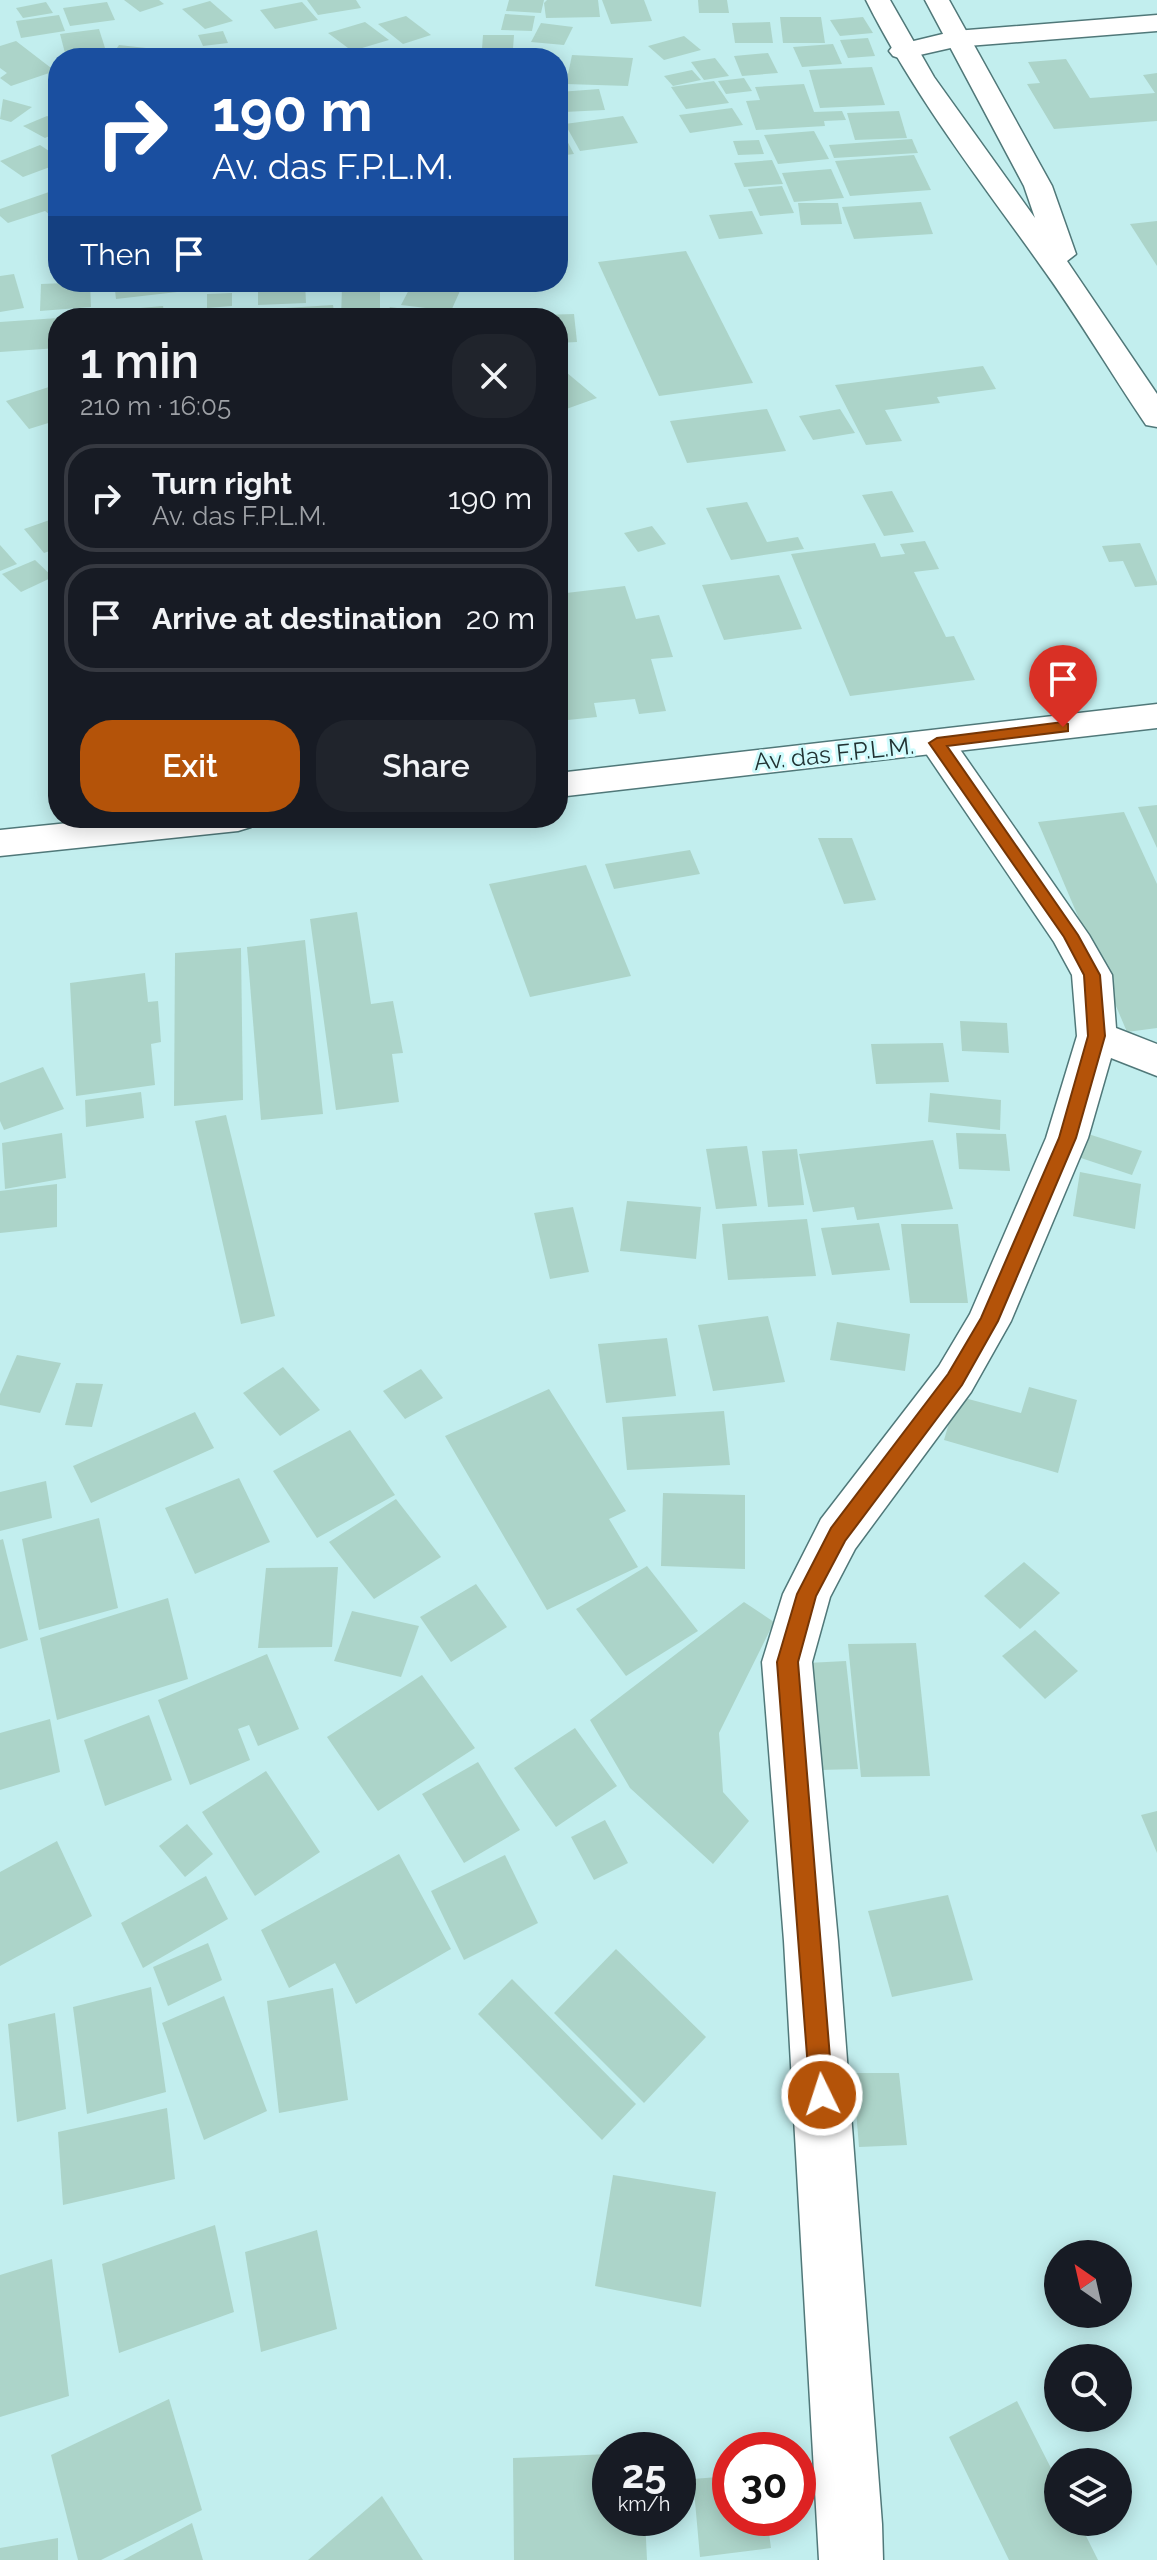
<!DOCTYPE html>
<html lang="en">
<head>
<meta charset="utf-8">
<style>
  :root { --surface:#171b24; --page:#20242c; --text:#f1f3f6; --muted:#9ea1a6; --line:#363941; --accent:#b45309 }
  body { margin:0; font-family:Raleway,sans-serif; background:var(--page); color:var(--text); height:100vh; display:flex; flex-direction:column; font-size:30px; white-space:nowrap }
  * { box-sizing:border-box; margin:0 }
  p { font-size:26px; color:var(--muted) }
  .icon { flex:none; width:44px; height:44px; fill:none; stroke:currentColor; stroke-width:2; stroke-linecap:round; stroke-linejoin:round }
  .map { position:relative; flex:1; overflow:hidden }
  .side { position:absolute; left:48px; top:308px; width:520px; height:520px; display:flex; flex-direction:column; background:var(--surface); border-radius:32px; box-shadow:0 4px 20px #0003 }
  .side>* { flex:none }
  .guide { position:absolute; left:48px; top:48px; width:520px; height:244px; border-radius:32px; box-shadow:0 4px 20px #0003; background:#1a4fa0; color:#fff; overflow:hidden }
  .needle { width:52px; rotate:326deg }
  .tools { position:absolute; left:1044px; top:2240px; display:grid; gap:16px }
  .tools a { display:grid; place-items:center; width:88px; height:88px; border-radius:50%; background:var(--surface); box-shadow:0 4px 20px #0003; font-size:40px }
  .speed { position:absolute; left:592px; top:2432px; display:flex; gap:16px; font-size:40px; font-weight:700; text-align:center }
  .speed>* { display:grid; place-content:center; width:104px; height:104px; border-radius:50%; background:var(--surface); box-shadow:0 4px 20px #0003; line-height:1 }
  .speed small { font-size:20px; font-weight:400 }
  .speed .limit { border:12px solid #d22; background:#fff; color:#111 }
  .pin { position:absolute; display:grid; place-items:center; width:68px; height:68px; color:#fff; margin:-82px -34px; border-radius:50% 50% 50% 0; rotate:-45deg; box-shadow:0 0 8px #0007 }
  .pin .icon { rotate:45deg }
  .me { position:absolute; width:88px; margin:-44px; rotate:356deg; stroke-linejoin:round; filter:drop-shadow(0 0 6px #0008) }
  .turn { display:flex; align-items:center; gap:28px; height:168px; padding:0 32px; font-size:36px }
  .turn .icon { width:104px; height:104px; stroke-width:2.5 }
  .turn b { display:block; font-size:56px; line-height:68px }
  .then { display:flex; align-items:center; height:76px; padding:0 32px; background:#0003; gap:16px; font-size:30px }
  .round { display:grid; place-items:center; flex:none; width:84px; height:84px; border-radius:32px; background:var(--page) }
  .summary { display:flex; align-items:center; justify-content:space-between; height:136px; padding:0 32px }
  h1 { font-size:48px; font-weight:600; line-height:60px }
  .cta { display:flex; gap:16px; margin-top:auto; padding:16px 32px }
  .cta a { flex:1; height:92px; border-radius:32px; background:var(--accent); color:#fff; font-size:32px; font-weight:600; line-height:92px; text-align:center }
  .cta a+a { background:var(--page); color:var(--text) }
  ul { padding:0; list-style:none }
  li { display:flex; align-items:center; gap:24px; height:108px; margin:0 16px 12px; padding:0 16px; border:4px solid var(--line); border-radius:32px }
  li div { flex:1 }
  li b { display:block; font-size:30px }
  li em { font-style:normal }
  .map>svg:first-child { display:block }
  .building { fill:#acd4c9 }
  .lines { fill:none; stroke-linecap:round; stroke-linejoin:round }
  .minor-casing { stroke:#507879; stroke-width:3 }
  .tertiary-casing { stroke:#507879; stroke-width:3 }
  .primary-casing { stroke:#507879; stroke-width:3 }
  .minor { fill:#fff; fill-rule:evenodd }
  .tertiary { fill:#fff; fill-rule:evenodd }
  .primary { fill:#fff; fill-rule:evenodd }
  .route { fill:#b45309; stroke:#753606; stroke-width:2 }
  .labels { text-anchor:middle; stroke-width:6; stroke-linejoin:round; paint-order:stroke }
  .street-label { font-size:24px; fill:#213232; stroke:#cffbfc }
</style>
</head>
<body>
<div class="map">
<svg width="1157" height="2560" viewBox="0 0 1157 2560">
  <rect width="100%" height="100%" fill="#c2eeee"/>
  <!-- building -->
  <g class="building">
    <polygon points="124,0 159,0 164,4 140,12"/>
    <polygon points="307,0 356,0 361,8 318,15"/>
    <polygon points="509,0 544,0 541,13 506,11"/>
    <polygon points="547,0 598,0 600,17 546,18 544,3"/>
    <polygon points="602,0 644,0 652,21 611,24"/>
    <polygon points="698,0 727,0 729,13 699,13"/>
    <polygon points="210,1 233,21 205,29 182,9"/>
    <polygon points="46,2 53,13 23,18 16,8"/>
    <polygon points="107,2 115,20 70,26 63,8"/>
    <polygon points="302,2 318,20 275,29 260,10"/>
    <polygon points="505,14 535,16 532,31 501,30"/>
    <polygon points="59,15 65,31 21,38 16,21"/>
    <polygon points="406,16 431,35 403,44 378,24"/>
    <polygon points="780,17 821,17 825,43 783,43"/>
    <polygon points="863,17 873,33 840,36 830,20"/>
    <polygon points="365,22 389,40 352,51 328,33"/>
    <polygon points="770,22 773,43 735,43 732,23"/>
    <polygon points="541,23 573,27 564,45 531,42"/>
    <polygon points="99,29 105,48 65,53 60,34"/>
    <polygon points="223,31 228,43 203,46 198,35"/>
    <polygon points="483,35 514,35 513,49 482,49"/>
    <polygon points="684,36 701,50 664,60 648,46"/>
    <polygon points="868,38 875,56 848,58 840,40"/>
    <polygon points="16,41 55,71 11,86 0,78 7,73 0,68 0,46"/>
    <polygon points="833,44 842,64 802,67 793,47"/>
    <polygon points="119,45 146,48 139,58 110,58"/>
    <polygon points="521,50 523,58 497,58 495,52"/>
    <polygon points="768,53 778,73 742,76 734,56"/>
    <polygon points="572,55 633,58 628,86 566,84"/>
    <polygon points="715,58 729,76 704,80 691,62"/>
    <polygon points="1066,59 1090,98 1155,93 1143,75 1157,73 1157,121 1054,129 1027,84 1040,83 1028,62"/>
    <polygon points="872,67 885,105 820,108 809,70"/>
    <polygon points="692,70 701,80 673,86 664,76"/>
    <polygon points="744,78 752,91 726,94 718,81"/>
    <polygon points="714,81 729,103 686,109 671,87"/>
    <polygon points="804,84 814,112 842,111 846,120 824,121 825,126 756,130 746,101 760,100 755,87"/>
    <polygon points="599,89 605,110 564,112 559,92"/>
    <polygon points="3,99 32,107 11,122 0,119"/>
    <polygon points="732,108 743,125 690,133 679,115"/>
    <polygon points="899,111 907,138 855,140 847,113"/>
    <polygon points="47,116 58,122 58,132 45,138 23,126"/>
    <polygon points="623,116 638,143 580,151 565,124"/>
    <polygon points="814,131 829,159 778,164 764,135"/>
    <polygon points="565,137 574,154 558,156 558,138"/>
    <polygon points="912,139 918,153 834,158 829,145"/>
    <polygon points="759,140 764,154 738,155 733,141"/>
    <polygon points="40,145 58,157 58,164 23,177 0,161"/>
    <polygon points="914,155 931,190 850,196 835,161"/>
    <polygon points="772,160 783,184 744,187 734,163"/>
    <polygon points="831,169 844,198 794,202 782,173"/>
    <polygon points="782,186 794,213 760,216 748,189"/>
    <polygon points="49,192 58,199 58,217 54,218 45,211 8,223 0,216 0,209"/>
    <polygon points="921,202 933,234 854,239 842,207"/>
    <polygon points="798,203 838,203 842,224 801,225"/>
    <polygon points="752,211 763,234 719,239 709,215"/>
    <polygon points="1157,221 1157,266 1130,224"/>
    <polygon points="686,251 753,383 659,396 598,262"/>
    <polygon points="14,274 24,308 0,312 0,276"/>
    <polygon points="90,282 91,307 40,311 41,284"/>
    <polygon points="114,282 184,282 186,291 116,299"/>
    <polygon points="305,282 306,303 258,305 258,285"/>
    <polygon points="413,282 464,282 451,311 401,305"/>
    <polygon points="380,286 380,318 341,318 342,287"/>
    <polygon points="232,293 232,306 207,308 207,294"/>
    <polygon points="333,305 335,318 255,318 254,310"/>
    <polygon points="163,306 165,318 130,318 129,309"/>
    <polygon points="390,307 456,316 456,318 384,318"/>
    <polygon points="245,313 244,318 204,318 204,314"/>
    <polygon points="574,314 577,342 558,343 558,318 540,318 540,315"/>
    <polygon points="58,318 58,348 0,352 0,322"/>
    <polygon points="983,366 996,389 937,397 940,403 885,410 902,441 866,445 835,385"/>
    <polygon points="558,367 560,367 597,398 558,412"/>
    <polygon points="58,384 58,420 29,429 6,401"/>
    <polygon points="767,409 786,451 687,463 670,421"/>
    <polygon points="840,409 855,433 813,440 799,416"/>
    <polygon points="892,491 914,532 884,536 862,495"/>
    <polygon points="747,502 767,542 798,537 804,549 731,560 706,508"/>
    <polygon points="58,517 58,548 44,553 24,529"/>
    <polygon points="652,526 666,544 638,552 624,533"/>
    <polygon points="925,541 939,569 914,572 946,637 954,636 975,680 850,696 791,554 875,543 881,557 905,554 900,544"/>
    <polygon points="1140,543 1157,582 1157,585 1135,587 1123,561 1109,562 1102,546"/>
    <polygon points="0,545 17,564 0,571"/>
    <polygon points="35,560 53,577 21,592 2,574"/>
    <polygon points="779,575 802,629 724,640 702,585"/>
    <polygon points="625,586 636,619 659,615 673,657 651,659 666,711 639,714 635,699 594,703 597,717 558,721 558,594"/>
    <polygon points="1157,805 1157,848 1138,807"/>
    <polygon points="1124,812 1157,884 1157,1028 1127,1032 1038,822"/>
    <polygon points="818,838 852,838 876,900 844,904"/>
    <polygon points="690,850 700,874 614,889 605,864"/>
    <polygon points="586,865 631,976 530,997 489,884"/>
    <polygon points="357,912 371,1004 393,1001 403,1053 392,1054 399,1102 336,1110 310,919"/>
    <polygon points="305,940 323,1114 261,1120 247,947"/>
    <polygon points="241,948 243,1100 174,1106 175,953"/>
    <polygon points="145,973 148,1002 158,1001 161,1042 151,1044 155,1085 76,1096 70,983"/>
    <polygon points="960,1021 1007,1023 1009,1053 962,1051"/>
    <polygon points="943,1043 949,1082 876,1084 871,1044"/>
    <polygon points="43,1067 64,1109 4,1130 0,1121 0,1083"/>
    <polygon points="141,1092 144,1118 86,1127 85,1100"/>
    <polygon points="930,1093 1001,1100 1000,1130 928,1122"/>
    <polygon points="226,1115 275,1316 241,1324 195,1121"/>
    <polygon points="62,1133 66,1178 5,1189 2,1143"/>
    <polygon points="956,1133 1006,1134 1010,1171 959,1169"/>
    <polygon points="1085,1133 1142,1151 1132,1175 1075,1156"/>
    <polygon points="933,1140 953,1209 857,1220 854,1207 813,1212 799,1154"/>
    <polygon points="747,1146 757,1206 716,1209 706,1149"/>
    <polygon points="797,1149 804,1205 768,1207 762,1151"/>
    <polygon points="1080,1172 1141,1184 1135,1229 1073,1216"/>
    <polygon points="57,1184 57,1227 0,1233 0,1191"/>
    <polygon points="627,1201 701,1207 696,1259 620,1251"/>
    <polygon points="573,1207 589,1272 550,1279 534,1213"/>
    <polygon points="807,1219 816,1276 728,1280 722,1224"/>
    <polygon points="879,1223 890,1270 832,1275 821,1228"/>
    <polygon points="901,1224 958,1224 968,1303 910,1303"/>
    <polygon points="768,1316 785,1382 713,1391 698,1325"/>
    <polygon points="837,1322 910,1334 905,1371 830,1360"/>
    <polygon points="667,1338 676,1396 606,1403 598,1344"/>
    <polygon points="17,1355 61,1363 40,1413 0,1405 0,1394"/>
    <polygon points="283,1367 320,1410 280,1436 243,1393"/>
    <polygon points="421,1369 443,1398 405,1419 383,1391"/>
    <polygon points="76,1383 103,1384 92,1427 65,1425"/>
    <polygon points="1029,1387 1077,1400 1058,1473 944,1440 957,1396 1021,1413"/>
    <polygon points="549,1389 626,1511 609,1519 638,1567 547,1610 445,1436"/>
    <polygon points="724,1411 730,1465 627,1470 622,1417"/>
    <polygon points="195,1412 214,1448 91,1503 73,1466"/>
    <polygon points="350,1430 395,1495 317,1538 273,1471"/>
    <polygon points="239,1478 270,1542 195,1574 165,1508"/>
    <polygon points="46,1481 52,1518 0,1531 0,1492"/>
    <polygon points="663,1493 745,1495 745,1569 661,1566"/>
    <polygon points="396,1499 441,1557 374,1599 329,1542"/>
    <polygon points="99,1518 118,1608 39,1630 22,1539"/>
    <polygon points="3,1539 28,1640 0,1649 0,1540"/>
    <polygon points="1024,1562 1060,1593 1020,1629 984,1596"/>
    <polygon points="647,1566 698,1631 626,1676 576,1609"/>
    <polygon points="338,1567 332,1647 258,1648 266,1568"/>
    <polygon points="476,1584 507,1627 451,1662 420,1617"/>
    <polygon points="168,1598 188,1679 57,1720 40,1638"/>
    <polygon points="744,1602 774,1622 719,1733 723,1792 749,1821 713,1864 630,1788 590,1720"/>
    <polygon points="352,1611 419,1626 401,1677 334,1661"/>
    <polygon points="1035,1630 1078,1671 1045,1699 1002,1656"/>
    <polygon points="916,1643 930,1776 861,1777 848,1644"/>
    <polygon points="267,1654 299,1729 258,1746 249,1725 238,1729 250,1760 190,1785 158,1700"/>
    <polygon points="846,1661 858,1769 819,1770 807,1663"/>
    <polygon points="422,1675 475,1748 378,1811 327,1737"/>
    <polygon points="149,1715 172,1780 105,1806 84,1740"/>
    <polygon points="50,1719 60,1772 0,1790 0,1733"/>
    <polygon points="575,1728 617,1786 556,1827 514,1768"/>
    <polygon points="478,1762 520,1830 464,1863 422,1794"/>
    <polygon points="266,1771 320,1852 255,1896 202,1812"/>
    <polygon points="1157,1811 1157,1853 1141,1815"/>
    <polygon points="605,1820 628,1863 594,1880 571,1837"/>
    <polygon points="187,1824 213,1854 185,1877 159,1846"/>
    <polygon points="57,1841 92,1916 0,1966 0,1872"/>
    <polygon points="399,1854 451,1949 356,2004 335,1963 289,1988 261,1930"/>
    <polygon points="505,1855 538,1923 464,1960 431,1891"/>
    <polygon points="206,1876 228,1919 143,1968 121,1923"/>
    <polygon points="948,1895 973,1980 892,1997 868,1911"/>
    <polygon points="208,1943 222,1980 168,2006 153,1967"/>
    <polygon points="616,1949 706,2037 644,2103 554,2013"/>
    <polygon points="512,1979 636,2104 602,2140 478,2014"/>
    <polygon points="151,1987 166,2092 87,2114 73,2007"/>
    <polygon points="333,1988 348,2100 279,2113 267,2001"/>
    <polygon points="224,1996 267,2111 204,2140 162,2023"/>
    <polygon points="55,2013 66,2109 17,2122 8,2024"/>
    <polygon points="853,2073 899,2073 907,2145 859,2147"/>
    <polygon points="167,2108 175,2179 63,2205 58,2132"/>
    <polygon points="613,2175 716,2192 701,2307 595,2286"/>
    <polygon points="215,2225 234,2312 119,2353 102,2264"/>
    <polygon points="317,2230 337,2329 261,2352 245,2252"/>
    <polygon points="52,2259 69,2396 0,2417 0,2275"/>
    <polygon points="169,2399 202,2510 101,2560 78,2560 51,2455"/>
    <polygon points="1017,2401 1058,2482 1058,2522 1079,2522 1098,2560 1009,2560 949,2437"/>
    <polygon points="610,2454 610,2518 645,2518 647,2560 514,2560 513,2458"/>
    <polygon points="730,2476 730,2518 767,2518 771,2548 700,2557 693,2479"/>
    <polygon points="382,2496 423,2560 308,2560"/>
    <polygon points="192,2523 203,2560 123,2560"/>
    <polygon points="58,2538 58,2560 0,2560 0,2548"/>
  </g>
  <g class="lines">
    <defs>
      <g id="minor">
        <polygon points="1157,15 1157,31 955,47 902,59 893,56 889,51 893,46 955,31"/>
        <polygon points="937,731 950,735 1089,935 1112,975 1116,1028 1157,1044 1157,1076 1111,1058 1088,1138 1011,1321 971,1392 855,1549 830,1597 812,1662 838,1941 882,2524 883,2560 819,2560 784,1941 762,1662 783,1594 821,1519 939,1366 970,1314 1046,1138 1077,1036 1072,975 1054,942 919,743 924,735"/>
      </g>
      <path id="tertiary" d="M866 0H890L934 77 1035 218 1024 186 925 0H949L1052 186 1076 254 1067 261 1157 394V427L1146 425C1110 372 1078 317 1041 266 979 179 914 96 866 0Z"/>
      <g id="primary">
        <polygon points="1157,704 1157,728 558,797 558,773"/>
        <polygon points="117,818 257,818 251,827 238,831 0,856 0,830"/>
      </g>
    </defs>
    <!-- minor casing -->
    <use href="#minor" class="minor-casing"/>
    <!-- tertiary casing -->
    <use href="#tertiary" class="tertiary-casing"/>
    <!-- primary casing -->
    <use href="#primary" class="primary-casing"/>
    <!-- minor -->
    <use href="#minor" class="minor"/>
    <!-- tertiary -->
    <use href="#tertiary" class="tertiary"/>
    <!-- primary -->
    <use href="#primary" class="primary"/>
  </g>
  <!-- route -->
  <polygon class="route" points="1063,722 1068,724 1068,731 947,746 1078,935 1100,975 1105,1036 1076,1138 998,1321 962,1385 845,1541 816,1596 798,1662 833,2095 830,2103 822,2106 814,2103 810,2095 777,1662 797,1594 831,1528 948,1374 981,1318 1059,1138 1088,1036 1084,975 1064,937 929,743 937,738"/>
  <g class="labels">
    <!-- street labels -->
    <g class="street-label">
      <text transform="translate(834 754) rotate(-6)" y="8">Av. das F.P.L.M.</text>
    </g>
  </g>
</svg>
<div class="tools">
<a><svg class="needle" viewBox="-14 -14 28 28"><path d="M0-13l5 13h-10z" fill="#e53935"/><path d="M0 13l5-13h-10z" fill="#9ea1a6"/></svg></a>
<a><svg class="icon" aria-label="search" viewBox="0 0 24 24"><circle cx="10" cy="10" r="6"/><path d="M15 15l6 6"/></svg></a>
<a><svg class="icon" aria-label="layers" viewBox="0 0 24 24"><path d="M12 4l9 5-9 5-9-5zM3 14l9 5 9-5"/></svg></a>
</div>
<div class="speed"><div>25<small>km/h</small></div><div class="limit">30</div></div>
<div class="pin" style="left:1063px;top:727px;background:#d93025"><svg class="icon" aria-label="arrive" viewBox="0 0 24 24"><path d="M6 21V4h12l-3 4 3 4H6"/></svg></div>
<svg class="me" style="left:822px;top:2095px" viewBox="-20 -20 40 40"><circle r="17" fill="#b45309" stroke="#fff" stroke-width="3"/><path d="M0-11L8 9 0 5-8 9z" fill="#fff"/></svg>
<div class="guide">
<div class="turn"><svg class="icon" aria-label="right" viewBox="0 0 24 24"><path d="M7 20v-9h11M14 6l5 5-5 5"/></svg><div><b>190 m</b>Av. das F.P.L.M.</div></div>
<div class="then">Then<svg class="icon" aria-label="arrive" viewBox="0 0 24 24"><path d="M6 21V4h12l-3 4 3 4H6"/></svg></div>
</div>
<section class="side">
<div class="summary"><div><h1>1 min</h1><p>210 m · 16:05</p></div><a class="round"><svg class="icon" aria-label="close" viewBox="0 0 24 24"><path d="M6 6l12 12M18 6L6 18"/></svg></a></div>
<ul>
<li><svg class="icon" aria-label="right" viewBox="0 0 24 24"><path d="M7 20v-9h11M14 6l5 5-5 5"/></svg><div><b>Turn right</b><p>Av. das F.P.L.M.</p></div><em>190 m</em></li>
<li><svg class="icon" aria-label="arrive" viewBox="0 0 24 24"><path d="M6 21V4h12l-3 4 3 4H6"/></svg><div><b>Arrive at destination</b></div><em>20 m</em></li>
</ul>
<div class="cta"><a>Exit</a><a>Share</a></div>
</section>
</div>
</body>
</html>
